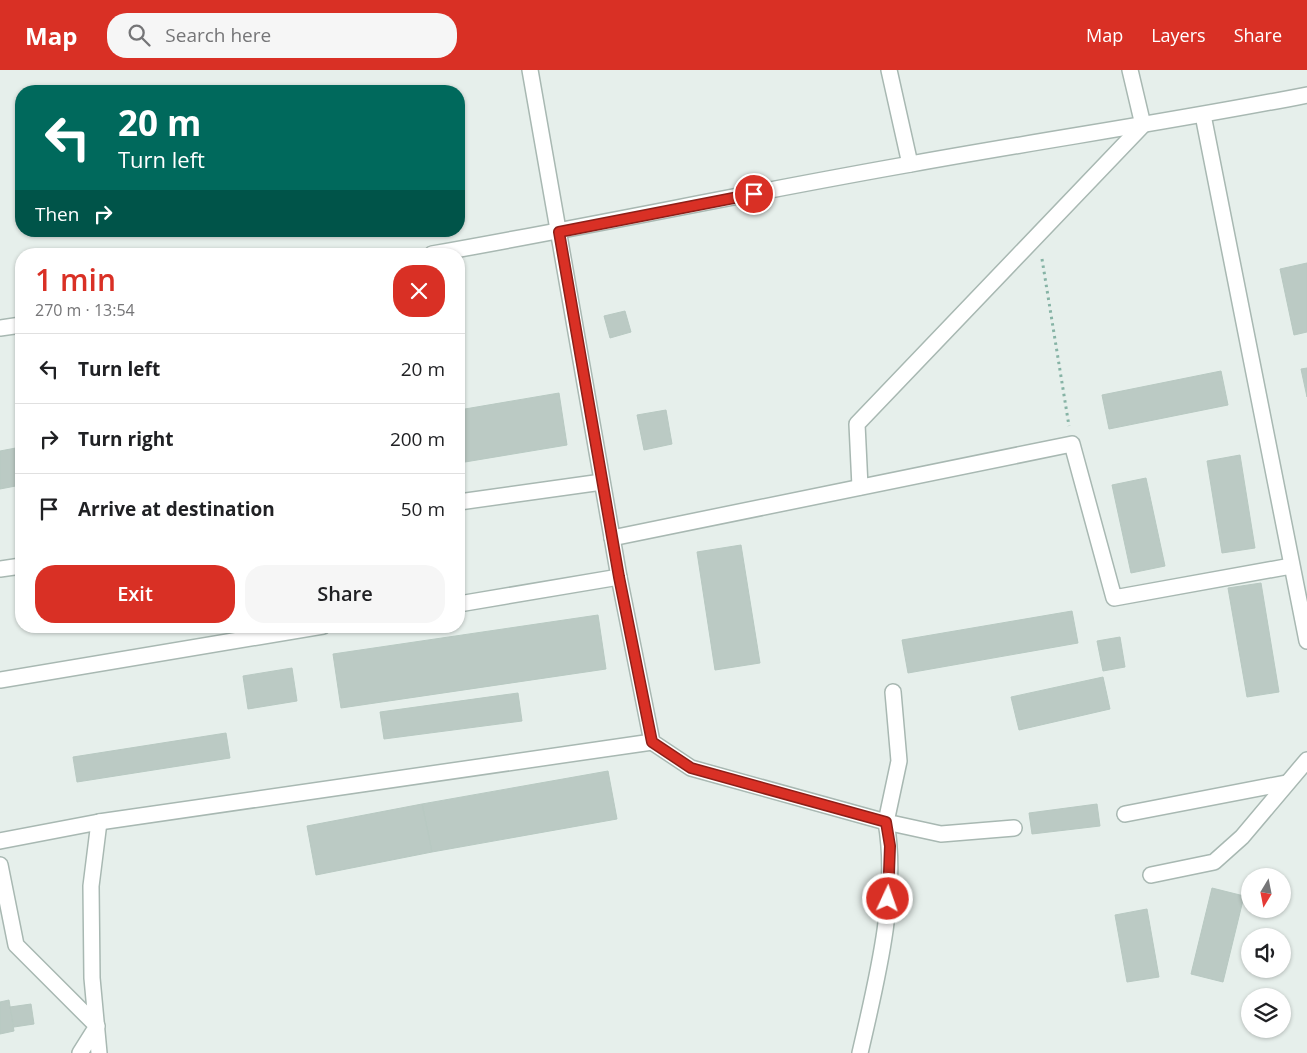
<!DOCTYPE html>
<html lang="en">
<head>
<meta charset="utf-8">
<style>
  :root { --surface:#fff; --page:#f6f6f6; --text:#202124; --muted:#757577; --line:#e0e0e0; --accent:#d93025 }
  body { margin:0; font-family:"Open Sans",sans-serif; background:var(--page); color:var(--text); height:100vh; display:flex; flex-direction:column; font-size:19px; white-space:nowrap }
  * { box-sizing:border-box; margin:0 }
  p { font-size:16px; color:var(--muted) }
  .icon { flex:none; width:28px; height:28px; fill:none; stroke:currentColor; stroke-width:2; stroke-linecap:round; stroke-linejoin:round }
  .map { position:relative; flex:1; overflow:hidden }
  .panel { position:absolute; left:15px; top:178px; width:450px; height:385px; display:flex; flex-direction:column; background:var(--surface); border-radius:20px; box-shadow:0 1px 4px #0004 }
  .panel>* { flex:none }
  .banner { position:absolute; left:15px; top:15px; width:450px; height:152px; border-radius:20px; box-shadow:0 1px 4px #0004; background:#00695c; color:#fff; overflow:hidden }
  .needle { width:32px; rotate:190deg }
  .controls { position:absolute; left:1241px; top:798px; display:grid; gap:10px }
  .controls a { display:grid; place-items:center; width:50px; height:50px; border-radius:50%; background:var(--surface); box-shadow:0 1px 4px #0004; font-size:25px }
  .pin { position:absolute; display:grid; place-items:center; width:42px; height:42px; color:#fff; margin:-21px; border:2px solid #fff; border-radius:50%; box-shadow:0 1px 5px #0007 }
  .me { position:absolute; width:55px; margin:-28px; rotate:3deg; stroke-linejoin:round; filter:drop-shadow(0 0 4px #0008) }
  .turn { display:flex; align-items:center; gap:18px; height:105px; padding:0 20px; font-size:22px }
  .turn .icon { width:65px; height:65px; stroke-width:2.5 }
  .turn b { display:block; font-size:35px; line-height:42px }
  .then { display:flex; align-items:center; height:48px; padding:0 20px; background:#0003; gap:10px; font-size:19px }
  .round { display:grid; place-items:center; flex:none; width:52px; height:52px; border-radius:20px; background:var(--page) }
  .overview { display:flex; align-items:center; justify-content:space-between; height:85px; padding:0 20px }
  h1 { font-size:30px; font-weight:600; line-height:38px; color:var(--accent) }
  .action { display:flex; gap:10px; margin-top:auto; padding:10px 20px }
  .action a { flex:1; height:58px; border-radius:20px; background:var(--accent); color:#fff; font-size:20px; font-weight:600; line-height:58px; text-align:center }
  .action a+a { background:var(--page); color:var(--text) }
  ul { padding:0; list-style:none }
  li { display:flex; align-items:center; gap:15px; height:70px; padding:0 20px; border-top:1px solid var(--line) }
  li div { flex:1 }
  li b { display:block; font-size:19px }
  li em { font-style:normal }
  header { display:flex; align-items:center; gap:30px; box-sizing:border-box; height:70px; padding:0 25px; background:var(--accent); color:#fff }
  header strong { font-size:24px }
  nav { display:flex; gap:28px; margin-inline-start:auto; font-size:18px }
  .search { width:350px; height:45px; background:var(--page); display:flex; align-items:center; gap:12px; box-sizing:border-box; padding:0 18px; border-radius:20px; color:var(--muted); font-size:19px }
  .map>svg:first-child { display:block }
  .building { fill:#bbcac4; stroke:#b8c9c2 }
  .lines { fill:none; stroke-linecap:round; stroke-linejoin:round }
  .minor-casing { stroke:#a8b8b2; stroke-width:18 }
  .path { stroke:#86b3a5; stroke-width:3; stroke-dasharray:2.5 4; stroke-linecap:butt }
  .minor { stroke:#fff; stroke-width:15 }
  .route-casing { stroke:#8d1f18; stroke-width:12 }
  .route { stroke:#d93025; stroke-width:9 }
</style>
</head>
<body>
<header>
<strong>Map</strong>
<div class="search"><svg class="icon" aria-label="search" viewBox="0 0 24 24"><circle cx="10" cy="10" r="6"/><path d="M15 15l6 6"/></svg>Search here</div>
<nav><a>Map</a><a>Layers</a><a>Share</a></nav>
</header>
<div class="map">
<svg width="1307" height="983" viewBox="0 0 1307 983">
  <rect width="100%" height="100%" fill="#e6efeb"/>
  <!-- building -->
  <g class="building">
    <polygon points="1307,193 1307,262 1294,265 1280,199"/>
    <polygon points="625,241 631,262 610,268 604,246"/>
    <polygon points="1307,298 1307,327 1301,299"/>
    <polygon points="1221,301 1228,335 1109,359 1102,325"/>
    <polygon points="559,323 567,375 459,393 459,340"/>
    <polygon points="666,340 672,374 644,380 637,345"/>
    <polygon points="21,377 21,415 0,419 0,381"/>
    <polygon points="1240,385 1255,478 1222,483 1207,391"/>
    <polygon points="1146,408 1165,496 1131,503 1112,415"/>
    <polygon points="741,475 760,593 715,600 697,482"/>
    <polygon points="1261,513 1279,622 1247,627 1228,518"/>
    <polygon points="1072,541 1078,573 908,603 902,570"/>
    <polygon points="598,545 606,599 341,638 333,584"/>
    <polygon points="1120,567 1125,597 1103,601 1097,571"/>
    <polygon points="292,598 297,631 248,639 243,606"/>
    <polygon points="1103,607 1110,639 1019,660 1011,627"/>
    <polygon points="518,623 522,651 384,669 380,642"/>
    <polygon points="226,663 230,688 77,712 73,687"/>
    <polygon points="608,701 617,749 432,782 422,734"/>
    <polygon points="422,734 432,782 316,805 307,756"/>
    <polygon points="1097,734 1100,756 1032,764 1029,743"/>
    <polygon points="1212,818 1244,826 1223,912 1191,904"/>
    <polygon points="1147,839 1159,907 1127,912 1115,845"/>
    <polygon points="9,930 14,961 0,964 0,932"/>
    <polygon points="31,934 34,954 14,957 10,937"/>
  </g>
  <g class="lines">
    <defs>
      <g id="minor">
        <path d="M530 0 619 507 652 672 691 698 886 752C899 824 876 913 860 983"/>
        <polyline points="889,0 910,94"/>
        <polyline points="1203,45 1307,571"/>
        <path d="M432 184C592 156 751 122 911 94 1043 70 1175 51 1307 25"/>
        <polyline points="0,258 21,255"/>
        <polyline points="860,417 857,354 1143,55 1130,0"/>
        <polyline points="459,432 602,412"/>
        <polyline points="612,468 1072,374 1114,528 1291,496"/>
        <polyline points="0,499 21,496"/>
        <polyline points="459,534 619,507"/>
        <polyline points="0,610 323,556"/>
        <polyline points="893,622 899,691 886,752 941,764 1014,758"/>
        <polyline points="1125,744 1286,713"/>
        <polyline points="99,752 91,816 92,908 99,983"/>
        <polyline points="0,771 99,752 652,672"/>
        <polyline points="0,795 16,875 97,956 80,983"/>
        <polyline points="1151,805 1214,792 1242,767 1307,690"/>
      </g>
    </defs>
    <!-- minor casing -->
    <use href="#minor" class="minor-casing"/>
    <!-- path -->
    <polyline class="path" points="1042,189 1069,356"/>
    <!-- minor -->
    <use href="#minor" class="minor"/>
  </g>
  <g class="lines">
    <defs>
      <polyline id="route" points="754,124 559,162 619,507 652,672 691,698 886,752 890,776 888,829"/>
    </defs>
    <!-- route casing -->
    <use href="#route" class="route-casing"/>
    <!-- route -->
    <use href="#route" class="route"/>
  </g>
</svg>
<div class="controls">
<a><svg class="needle" viewBox="-14 -14 28 28"><path d="M0-13l5 13h-10z" fill="#e53935"/><path d="M0 13l5-13h-10z" fill="#757577"/></svg></a>
<a><svg class="icon" aria-label="sound" viewBox="0 0 24 24"><path d="M4 9h4l5-4v14l-5-4H4zM17 9q2 3 0 6"/></svg></a>
<a><svg class="icon" aria-label="layers" viewBox="0 0 24 24"><path d="M12 4l9 5-9 5-9-5zM3 14l9 5 9-5"/></svg></a>
</div>
<div class="pin" style="left:754px;top:124px;background:#d93025"><svg class="icon" aria-label="arrive" viewBox="0 0 24 24"><path d="M6 21V4h12l-3 4 3 4H6"/></svg></div>
<svg class="me" style="left:888px;top:829px" viewBox="-20 -20 40 40"><circle r="17" fill="#d93025" stroke="#fff" stroke-width="3"/><path d="M0-11L8 9 0 5-8 9z" fill="#fff"/></svg>
<div class="banner">
<div class="turn"><svg class="icon" aria-label="left" viewBox="0 0 24 24"><path d="M17 20v-9H6M10 6l-5 5 5 5"/></svg><div><b>20 m</b>Turn left</div></div>
<div class="then">Then<svg class="icon" aria-label="right" viewBox="0 0 24 24"><path d="M7 20v-9h11M14 6l5 5-5 5"/></svg></div>
</div>
<section class="panel">
<div class="overview"><div><h1>1 min</h1><p>270 m · 13:54</p></div><a class="round" style="background:#d93025;color:#fff"><svg class="icon" aria-label="close" viewBox="0 0 24 24"><path d="M6 6l12 12M18 6L6 18"/></svg></a></div>
<ul>
<li><svg class="icon" aria-label="left" viewBox="0 0 24 24"><path d="M17 20v-9H6M10 6l-5 5 5 5"/></svg><div><b>Turn left</b></div><em>20 m</em></li>
<li><svg class="icon" aria-label="right" viewBox="0 0 24 24"><path d="M7 20v-9h11M14 6l5 5-5 5"/></svg><div><b>Turn right</b></div><em>200 m</em></li>
<li><svg class="icon" aria-label="arrive" viewBox="0 0 24 24"><path d="M6 21V4h12l-3 4 3 4H6"/></svg><div><b>Arrive at destination</b></div><em>50 m</em></li>
</ul>
<div class="action"><a>Exit</a><a>Share</a></div>
</section>
</div>
</body>
</html>
